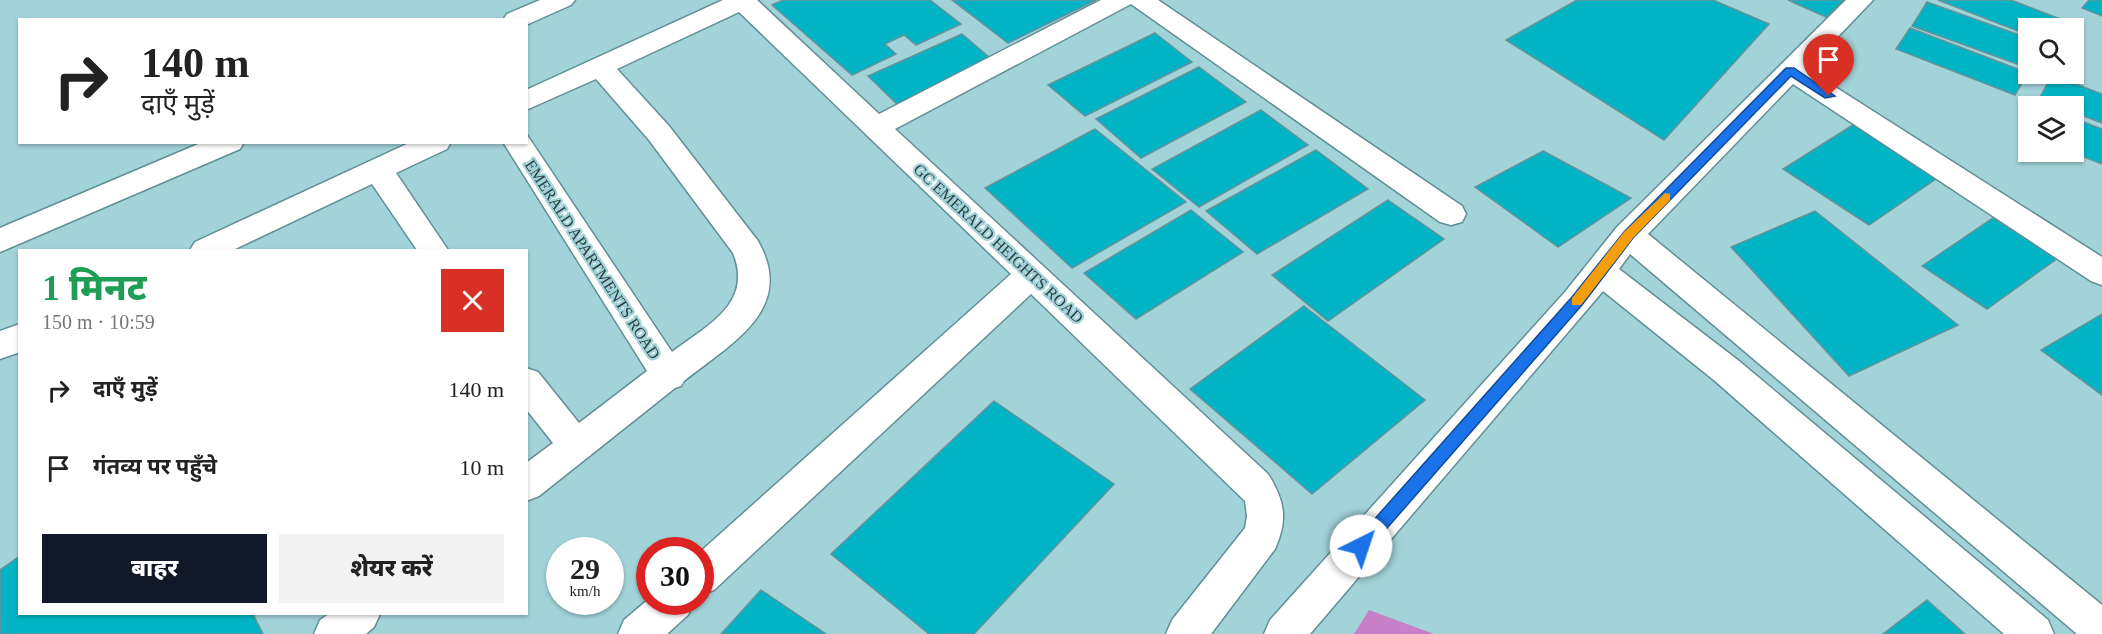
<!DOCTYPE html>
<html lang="hi">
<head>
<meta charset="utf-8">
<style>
  :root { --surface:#fff; --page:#f2f2f2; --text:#222; --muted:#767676; --accent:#111827 }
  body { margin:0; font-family:"Times New Roman","Noto Sans Devanagari",serif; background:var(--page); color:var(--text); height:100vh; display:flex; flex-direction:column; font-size:22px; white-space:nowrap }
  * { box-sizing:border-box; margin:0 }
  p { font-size:20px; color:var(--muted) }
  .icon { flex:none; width:33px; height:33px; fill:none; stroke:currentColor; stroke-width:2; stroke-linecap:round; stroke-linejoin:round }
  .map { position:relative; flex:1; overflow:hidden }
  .details { position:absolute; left:18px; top:249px; width:510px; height:366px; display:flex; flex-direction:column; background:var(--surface); border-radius:0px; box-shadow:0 2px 4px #0004 }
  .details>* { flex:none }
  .guide { position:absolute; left:18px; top:18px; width:510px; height:126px; border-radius:0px; box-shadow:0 2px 4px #0004; background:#fff; color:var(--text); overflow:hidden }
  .controls { position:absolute; left:2018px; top:18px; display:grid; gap:12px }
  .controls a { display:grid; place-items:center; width:66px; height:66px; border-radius:0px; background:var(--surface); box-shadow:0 2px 4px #0004; font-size:30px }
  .speed { position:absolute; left:546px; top:537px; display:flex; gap:12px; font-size:30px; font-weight:700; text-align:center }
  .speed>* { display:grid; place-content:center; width:78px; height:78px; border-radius:50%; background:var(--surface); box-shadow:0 2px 4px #0004; line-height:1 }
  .speed small { font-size:15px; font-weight:400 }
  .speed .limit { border:9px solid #d22; background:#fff; color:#111 }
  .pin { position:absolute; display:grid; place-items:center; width:51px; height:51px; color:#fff; margin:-62px -26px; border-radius:50% 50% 50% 0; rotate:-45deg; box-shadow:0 0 6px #0007 }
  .pin .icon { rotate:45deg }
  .me { position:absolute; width:66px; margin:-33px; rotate:41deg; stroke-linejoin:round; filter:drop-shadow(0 0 4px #0008) }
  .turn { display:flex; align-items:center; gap:21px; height:126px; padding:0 24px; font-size:27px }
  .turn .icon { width:78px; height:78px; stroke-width:2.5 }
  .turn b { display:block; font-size:42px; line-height:51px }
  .round { display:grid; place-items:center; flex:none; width:63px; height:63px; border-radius:0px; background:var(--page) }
  .headline { display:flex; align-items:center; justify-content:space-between; height:102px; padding:0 24px }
  h1 { font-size:36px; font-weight:800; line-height:45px; color:#1e9e55 }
  .primary-button { display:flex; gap:12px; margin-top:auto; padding:12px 24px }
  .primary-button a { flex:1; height:69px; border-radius:0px; background:var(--accent); color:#fff; font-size:24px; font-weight:800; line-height:69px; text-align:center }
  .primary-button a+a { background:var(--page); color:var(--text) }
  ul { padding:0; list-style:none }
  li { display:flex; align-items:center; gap:18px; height:78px; padding:0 24px }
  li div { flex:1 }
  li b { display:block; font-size:22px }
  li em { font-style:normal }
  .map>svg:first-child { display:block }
  .green { fill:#c880c9 }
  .building { fill:#00b4c5; stroke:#65939a; stroke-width:1.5 }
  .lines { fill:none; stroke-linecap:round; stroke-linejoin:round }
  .minor-casing { stroke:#618f96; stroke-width:3 }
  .minor { fill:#fff; fill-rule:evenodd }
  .route { fill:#1a73e8; stroke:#114b97; stroke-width:1.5 }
  .slow { fill:#f59e0b }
  .labels { text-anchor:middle; stroke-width:4.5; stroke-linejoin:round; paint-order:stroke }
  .street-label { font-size:16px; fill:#2c4043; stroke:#a2d3d9 }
</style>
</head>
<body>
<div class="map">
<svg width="2102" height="634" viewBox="0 0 2102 634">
  <rect width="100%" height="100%" fill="#a2d3d9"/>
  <!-- green -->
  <polygon class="green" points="1369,610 1434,634 1354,634"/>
  <!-- building -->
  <g class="building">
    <polygon points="783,0 930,0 961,24 916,45 904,35 885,44 896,54 852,75 772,5"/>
    <polygon points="952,0 1096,0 1008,43"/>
    <polygon points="1577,0 1713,0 1769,24 1664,140 1506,40"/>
    <polygon points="1788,0 1844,0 1826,17"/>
    <polygon points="1938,0 2011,0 2063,20 2057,28 2028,28 2028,35"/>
    <polygon points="2089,0 2102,0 2102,16 2082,8"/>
    <polygon points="1927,2 2028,38 2028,68 1912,26"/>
    <polygon points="1910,28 2028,73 2015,95 1896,49"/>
    <polygon points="1155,33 1192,62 1085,116 1048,85"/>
    <polygon points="962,34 996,63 900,107 868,76"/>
    <polygon points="1199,67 1246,102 1141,158 1096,119"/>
    <polygon points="2052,75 2102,94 2102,123 2073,112 2073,106 2058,106 2039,99"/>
    <polygon points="1261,110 1308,145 1199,207 1152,169"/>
    <polygon points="2073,118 2102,129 2102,164 2071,152"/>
    <polygon points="1856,123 1943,174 1869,225 1783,169"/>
    <polygon points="1095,129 1186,202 1072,268 985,188"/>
    <polygon points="1316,150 1368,189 1257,254 1206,211"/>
    <polygon points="1543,151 1631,198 1558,247 1475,187"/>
    <polygon points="1388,200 1444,239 1328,321 1272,275"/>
    <polygon points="1191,210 1243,252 1136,319 1084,273"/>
    <polygon points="1815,211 1958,325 1849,376 1731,247"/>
    <polygon points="1993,218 2058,258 1987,309 1922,266"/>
    <polygon points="1304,306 1425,400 1312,494 1190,389"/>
    <polygon points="2102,314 2102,395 2041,350"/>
    <polygon points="994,401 1114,484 974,634 929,634 831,554"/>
    <polygon points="20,556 20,614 253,614 263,634 0,634 0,570"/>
    <polygon points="761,590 826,634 721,634"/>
    <polygon points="1927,600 1965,634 1883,634"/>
  </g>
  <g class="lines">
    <defs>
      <g id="minor">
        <polygon points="540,0 575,0 571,5 526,25 526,20 503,20 507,14"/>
        <path d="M723 0H757L879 114 1101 0H1158L1462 206 1466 214 1462 222 1451 225 1440 222 1131 4 895 129 1268 474C1285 501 1288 520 1275 549L1211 634H1166L1172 620 1245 528 1247 516 1245 501 1031 294 714 590 700 595V552L1011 274 739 12 617 69 669 126 758 241C797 310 730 344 684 381L681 386 675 388 539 496 526 501V463L553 443 526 409V368L538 372 579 423 647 371 503 142H526L527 135 672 352C706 326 754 304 733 253L649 140 596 79 526 110V90Z"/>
        <polygon points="1846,0 1873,0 1807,69 2102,257 2102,285 2091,281 1793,84 1648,234 2102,605 2102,634 2077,634 1630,254 1619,269 1739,361 2048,620 2054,634 2004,634 1715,381 1603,291 1310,634 1264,634 1270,620 1565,292 1617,227"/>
        <polygon points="203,142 244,142 240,149 0,252 0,228"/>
        <polygon points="411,142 451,142 447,149 396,173 448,250 417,250 372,184 233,250 190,250 195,242"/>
        <polygon points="20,324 20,352 0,359 0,331"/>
        <polygon points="650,598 650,602 694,602 688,615 667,634 618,634 624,620"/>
        <polygon points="329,614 380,614 374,627 366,634 314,634 320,620"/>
      </g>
    </defs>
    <!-- minor casing -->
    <use href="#minor" class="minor-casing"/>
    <!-- minor -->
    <use href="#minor" class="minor"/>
  </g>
  <!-- route -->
  <polygon class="route" points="1786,68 1794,68 1835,96 1825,98 1791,76 1633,238 1582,305 1367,551 1355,551 1353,546 1355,541 1572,297 1624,232"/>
  <!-- slow -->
  <polygon class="slow" points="1665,193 1670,194 1670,200 1633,238 1581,305 1572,305 1572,298 1624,232"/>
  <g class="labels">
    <!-- street labels -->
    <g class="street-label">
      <text transform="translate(999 243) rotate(43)" y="6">GC EMERALD HEIGHTS ROAD</text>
      <text transform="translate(593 259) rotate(57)" y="6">EMERALD APARTMENTS ROAD</text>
    </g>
  </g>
</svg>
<div class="controls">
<a><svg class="icon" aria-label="search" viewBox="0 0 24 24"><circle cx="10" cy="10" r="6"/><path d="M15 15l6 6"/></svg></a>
<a><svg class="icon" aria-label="layers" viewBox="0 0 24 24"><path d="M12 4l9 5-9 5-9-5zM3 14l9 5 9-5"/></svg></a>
</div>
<div class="speed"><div>29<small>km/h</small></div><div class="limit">30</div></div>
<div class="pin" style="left:1829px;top:96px;background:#d93025"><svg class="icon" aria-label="arrive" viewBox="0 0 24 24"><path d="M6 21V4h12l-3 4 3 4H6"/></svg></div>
<svg class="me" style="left:1361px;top:546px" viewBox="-20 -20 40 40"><circle r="19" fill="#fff"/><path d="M0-13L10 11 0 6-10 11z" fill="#1a73e8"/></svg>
<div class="guide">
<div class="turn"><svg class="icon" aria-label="right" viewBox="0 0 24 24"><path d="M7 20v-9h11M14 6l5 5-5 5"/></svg><div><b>140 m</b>दाएँ मुड़ें</div></div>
</div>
<section class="details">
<div class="headline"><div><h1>1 मिनट</h1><p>150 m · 10:59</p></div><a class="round" style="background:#d93025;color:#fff"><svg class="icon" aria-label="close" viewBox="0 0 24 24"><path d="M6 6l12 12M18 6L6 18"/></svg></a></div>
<ul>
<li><svg class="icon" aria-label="right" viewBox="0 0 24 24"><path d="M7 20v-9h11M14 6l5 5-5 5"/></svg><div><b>दाएँ मुड़ें</b></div><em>140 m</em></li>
<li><svg class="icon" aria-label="arrive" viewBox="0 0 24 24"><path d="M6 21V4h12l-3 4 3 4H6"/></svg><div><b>गंतव्य पर पहुँचे</b></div><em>10 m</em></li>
</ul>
<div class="primary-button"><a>बाहर</a><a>शेयर करें</a></div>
</section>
</div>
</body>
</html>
